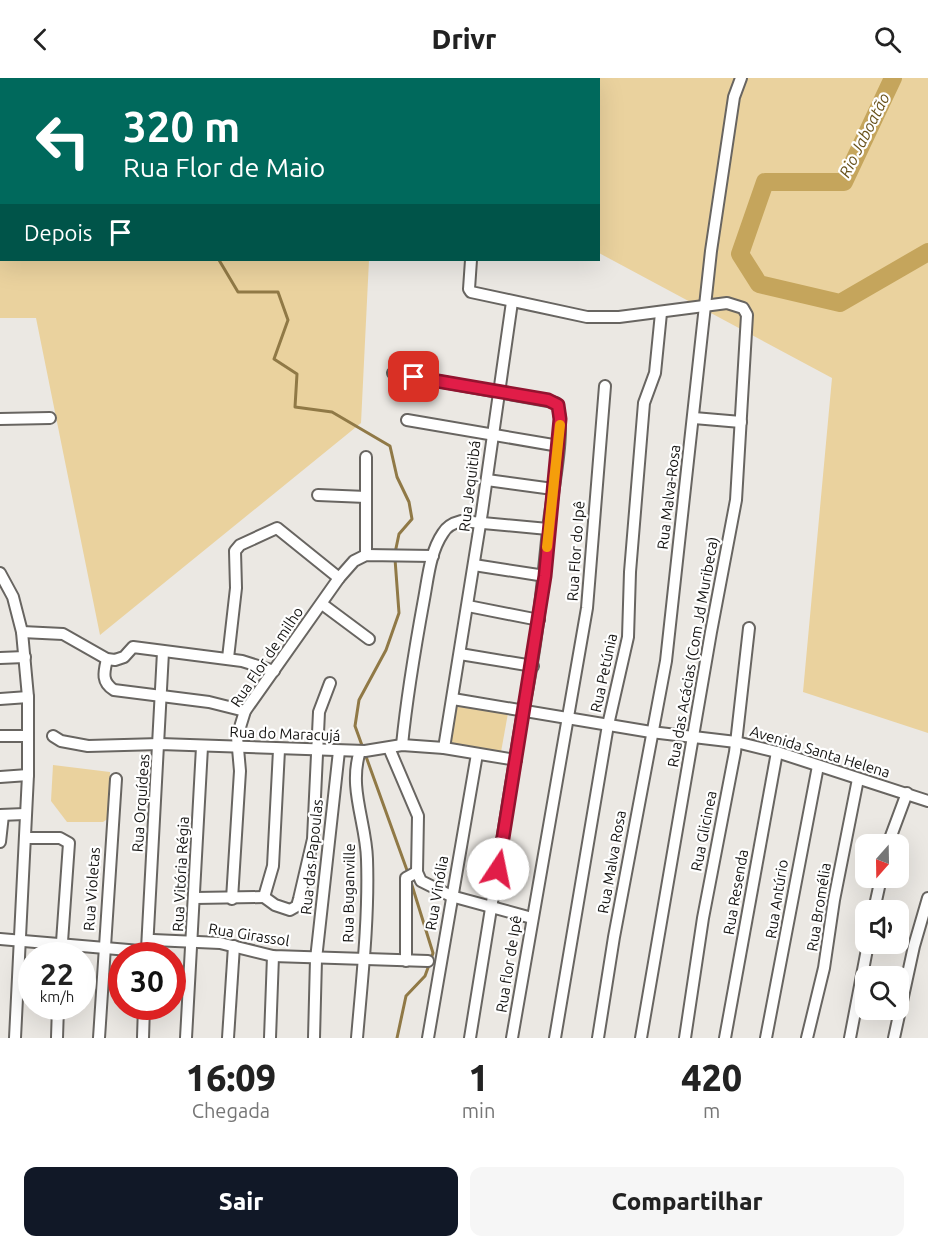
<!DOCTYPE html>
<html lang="pt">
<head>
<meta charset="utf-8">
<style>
  :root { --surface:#fff; --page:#f6f6f6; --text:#222; --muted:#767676; --accent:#111827 }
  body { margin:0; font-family:Ubuntu,sans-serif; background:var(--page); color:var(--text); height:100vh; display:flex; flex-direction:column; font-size:22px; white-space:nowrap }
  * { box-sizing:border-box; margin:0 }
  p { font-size:20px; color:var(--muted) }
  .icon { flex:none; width:33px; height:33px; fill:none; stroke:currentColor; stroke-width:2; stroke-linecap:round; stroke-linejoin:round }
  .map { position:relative; height:960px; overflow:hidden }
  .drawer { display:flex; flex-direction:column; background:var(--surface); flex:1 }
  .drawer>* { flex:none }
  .guide { position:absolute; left:0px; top:0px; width:600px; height:183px; box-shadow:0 6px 24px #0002; background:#00695c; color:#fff; overflow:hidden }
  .needle { width:39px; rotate:200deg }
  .fabs { position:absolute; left:855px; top:756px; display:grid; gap:12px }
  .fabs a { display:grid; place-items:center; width:54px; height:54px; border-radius:12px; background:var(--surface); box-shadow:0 6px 24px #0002; font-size:30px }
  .speed { position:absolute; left:18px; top:864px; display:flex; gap:12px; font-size:30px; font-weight:700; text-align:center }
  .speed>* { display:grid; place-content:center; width:78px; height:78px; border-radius:50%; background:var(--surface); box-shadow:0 6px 24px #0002; line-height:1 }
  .speed small { font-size:15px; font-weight:400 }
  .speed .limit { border:9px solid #d22; background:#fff; color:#111 }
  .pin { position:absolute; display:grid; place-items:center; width:51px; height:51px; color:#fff; margin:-26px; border-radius:12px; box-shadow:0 3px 9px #0006 }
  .me { position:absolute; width:66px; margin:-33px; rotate:11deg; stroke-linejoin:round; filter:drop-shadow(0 0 4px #0008) }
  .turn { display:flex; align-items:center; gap:21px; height:126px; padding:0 24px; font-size:27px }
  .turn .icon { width:78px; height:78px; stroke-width:2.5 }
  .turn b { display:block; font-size:42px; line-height:51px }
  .then { display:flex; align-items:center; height:57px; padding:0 24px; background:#0003; gap:12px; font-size:22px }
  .eta { display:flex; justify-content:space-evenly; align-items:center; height:102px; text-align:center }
  .eta b { font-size:36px; font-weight:800; line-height:42px }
  .action { display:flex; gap:12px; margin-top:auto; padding:12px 24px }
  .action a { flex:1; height:69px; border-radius:12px; background:var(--accent); color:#fff; font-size:24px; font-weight:800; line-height:69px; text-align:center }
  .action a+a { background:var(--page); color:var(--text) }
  header { display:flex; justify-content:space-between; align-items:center; height:78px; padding:0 24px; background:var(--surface); font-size:27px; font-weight:800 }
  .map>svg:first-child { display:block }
  .green { fill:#ead29e }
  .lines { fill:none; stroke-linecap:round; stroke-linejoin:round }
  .stream { stroke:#907946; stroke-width:3 }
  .river { stroke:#c5a55c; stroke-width:18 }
  .minor-casing { stroke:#686561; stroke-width:14 }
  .minor { stroke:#fff; stroke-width:10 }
  .route-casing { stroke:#92132f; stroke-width:15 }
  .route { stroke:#e11d48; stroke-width:10 }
  .slow { stroke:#f59e0b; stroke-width:10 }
  .labels { text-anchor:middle; stroke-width:4.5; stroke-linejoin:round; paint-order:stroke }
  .street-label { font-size:15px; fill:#141311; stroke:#fff }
  .water-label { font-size:16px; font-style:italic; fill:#68511a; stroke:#fff }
</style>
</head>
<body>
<header><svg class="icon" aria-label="back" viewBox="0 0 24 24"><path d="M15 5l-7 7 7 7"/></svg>Drivr<svg class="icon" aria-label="search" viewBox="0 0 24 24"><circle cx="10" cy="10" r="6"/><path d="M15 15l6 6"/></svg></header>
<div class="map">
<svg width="928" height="960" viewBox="0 0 928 960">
  <rect width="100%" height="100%" fill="#ebe8e3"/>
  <!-- green -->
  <g class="green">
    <polygon points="0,0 378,0 2,2 2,182 369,182 361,345 100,557 36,240 0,240"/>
    <polygon points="534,0 928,0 928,655 803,614 832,300 599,175 598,2"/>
    <polygon points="457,626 508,635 501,674 451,665"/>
    <polygon points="53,687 110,694 109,740 103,744 67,744 51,723"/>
  </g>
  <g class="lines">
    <!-- stream -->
    <g class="stream">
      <polyline points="35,0 35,2"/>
      <polyline points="219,182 238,214 278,214 288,242 274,281 297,296 295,329 332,334 390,368 397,399 409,424 412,441 399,456 395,475"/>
      <polyline points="395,481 399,535 386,572 359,622 355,648 408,795"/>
      <polyline points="410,801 433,875 431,881"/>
      <polyline points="397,960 406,918 425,898 429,887"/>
    </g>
    <!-- river -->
    <polyline class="river" points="893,0 844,104 765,104 740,176 759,206 840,225 928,174"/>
    <defs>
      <g id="minor">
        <polyline points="419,0 419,2"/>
        <polyline points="466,0 466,2"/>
        <polyline points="471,182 469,211 471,214 587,239 619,239 727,225 743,230 747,237 736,422 711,554 641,960"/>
        <path d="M393 295 548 323 556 325C568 343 550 427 548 452 542 513 536 573 523 633L470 960"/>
        <polyline points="694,340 741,344"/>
        <polyline points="0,341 50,340"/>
        <polyline points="407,342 559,368"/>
        <polyline points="487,402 553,411"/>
        <polyline points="318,417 366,419"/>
        <polyline points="366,477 366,379"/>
        <polyline points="474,487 545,498"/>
        <polyline points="0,495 13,519 22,554 28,619 28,697 15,960"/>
        <polyline points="322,526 369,561"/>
        <polyline points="468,528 539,542"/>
        <polyline points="22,554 63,556 107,581 115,582 124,579 133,569 242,583 274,593"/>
        <polyline points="460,576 533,588"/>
        <polyline points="0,580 25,579"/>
        <polyline points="228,580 236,510 235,473 240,467 277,450 339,500"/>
        <path d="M107 581C104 594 101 604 114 612L209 624 245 633"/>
        <polyline points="0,621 28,619"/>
        <polyline points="453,621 651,654 736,664 777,674 928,723"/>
        <polyline points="0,658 28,658"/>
        <polyline points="53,658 61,663 88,668 160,666 365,673 402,667 444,670 516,682"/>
        <path d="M402 667C407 617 415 570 424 521 428 500 430 474 443 455 447 448 453 445 461 443L548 451"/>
        <polyline points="389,670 418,738 417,794 421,803 451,818 532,840"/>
        <polyline points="444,670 482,434 512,224"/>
        <polyline points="0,699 28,697"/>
        <polyline points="0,737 25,736"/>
        <polyline points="25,760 60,760 69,765 61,878"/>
        <polyline points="0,764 3,737"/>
        <polyline points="888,766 907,715"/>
        <polyline points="264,819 275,827 290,832 297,828 299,821 313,761 319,634 330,605"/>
        <polyline points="264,819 273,788 279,672"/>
        <polyline points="195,820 264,819"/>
        <polyline points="232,821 240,693 237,659 245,633 339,500 354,483 366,477 433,478"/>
        <polyline points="874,832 881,800"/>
        <polyline points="0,861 140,873 147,872 153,862 220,865 273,878 428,883"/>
        <polyline points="147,871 163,574"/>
        <polyline points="406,883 406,800 417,794"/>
        <polyline points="57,960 58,928"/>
        <polyline points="99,960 116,701"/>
        <polyline points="143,960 144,928"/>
        <polyline points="186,960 202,669"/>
        <polyline points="228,960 234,868"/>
        <polyline points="270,960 273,878"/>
        <polyline points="314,960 316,881 339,673"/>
        <path d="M357 960C362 901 369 840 367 781 366 744 348 710 360 673"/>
        <polyline points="428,960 477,676"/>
        <polyline points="512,960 587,530 605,308"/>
        <polyline points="555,960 608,647 628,559 630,494 644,325 655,295 661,235"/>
        <polyline points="598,960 614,859 666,583 711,173 734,19 741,0"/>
        <polyline points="685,960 703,840 735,674 749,550"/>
        <polyline points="725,960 777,674"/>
        <polyline points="766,960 818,688"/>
        <polyline points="807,960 824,890 834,822 858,701"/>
        <polyline points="850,960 868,866"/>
        <polyline points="894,960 914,868 928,820"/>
      </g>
    </defs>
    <!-- minor casing -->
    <use href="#minor" class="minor-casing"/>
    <!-- minor -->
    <use href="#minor" class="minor"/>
  </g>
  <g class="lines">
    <defs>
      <polyline id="route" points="414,299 548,322 558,327 560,341 545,498 498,791"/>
    </defs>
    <!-- route casing -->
    <use href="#route" class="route-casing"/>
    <!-- route -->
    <use href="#route" class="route"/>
    <!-- slow -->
    <polyline class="slow" points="547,469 560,347"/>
  </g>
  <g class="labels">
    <!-- street labels -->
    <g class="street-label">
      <text transform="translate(470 408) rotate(-83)" y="5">Rua Jequitibá</text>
      <text transform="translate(669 419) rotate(-83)" y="5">Rua Malva-Rosa</text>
      <text transform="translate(576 473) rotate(-86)" y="5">Rua Flor do Ipê</text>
      <text transform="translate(693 574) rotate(-80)" y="5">Rua das Acácias (Com Jd Muribeca)</text>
      <text transform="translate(267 579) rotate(-56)" y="5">Rua Flor de milho</text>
      <text transform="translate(604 595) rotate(-78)" y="5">Rua Petúnia</text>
      <text transform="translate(285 656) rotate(2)" y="5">Rua do Maracujá</text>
      <text transform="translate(820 674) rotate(17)" y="5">Avenida Santa Helena</text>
      <text transform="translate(141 725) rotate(-86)" y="5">Rua Orquídeas</text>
      <text transform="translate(704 753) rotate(-79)" y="5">Rua Glicinea</text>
      <text transform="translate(312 779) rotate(-84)" y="5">Rua das Papoulas</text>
      <text transform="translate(612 784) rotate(-80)" y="5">Rua Malva Rosa</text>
      <text transform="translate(181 796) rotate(-87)" y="5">Rua Vitória Régia</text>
      <text transform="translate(92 811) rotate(-86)" y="5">Rua Violetas</text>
      <text transform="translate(736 814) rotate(-80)" y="5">Rua Resenda</text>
      <text transform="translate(349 815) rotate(-89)" y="5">Rua Buganville</text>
      <text transform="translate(437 815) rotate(-80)" y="5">Rua Vinólia</text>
      <text transform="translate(777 821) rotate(-81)" y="5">Rua Antúrio</text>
      <text transform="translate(819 829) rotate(-81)" y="5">Rua Bromélia</text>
      <text transform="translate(249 857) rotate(9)" y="5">Rua Girassol</text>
      <text transform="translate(509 886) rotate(-81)" y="5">Rua flor de Ipê</text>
    </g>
    <!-- water labels -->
    <g class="water-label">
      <text transform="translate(864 57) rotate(-63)" y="6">Rio Jaboatão</text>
    </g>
  </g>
</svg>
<div class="fabs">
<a><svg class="needle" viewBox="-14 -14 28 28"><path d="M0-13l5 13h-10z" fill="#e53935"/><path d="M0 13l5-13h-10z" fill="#767676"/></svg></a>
<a><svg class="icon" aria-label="sound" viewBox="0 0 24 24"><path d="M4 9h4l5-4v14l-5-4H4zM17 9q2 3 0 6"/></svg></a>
<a><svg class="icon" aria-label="search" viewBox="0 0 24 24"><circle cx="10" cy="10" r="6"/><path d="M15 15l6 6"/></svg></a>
</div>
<div class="speed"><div>22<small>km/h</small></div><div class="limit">30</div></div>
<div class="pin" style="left:414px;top:299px;background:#d93025"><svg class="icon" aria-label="arrive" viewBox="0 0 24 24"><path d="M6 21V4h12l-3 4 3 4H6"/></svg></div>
<svg class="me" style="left:498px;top:791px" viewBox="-20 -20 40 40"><circle r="19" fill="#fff"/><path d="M0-13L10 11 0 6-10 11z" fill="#e11d48"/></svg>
<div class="guide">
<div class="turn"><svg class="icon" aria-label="left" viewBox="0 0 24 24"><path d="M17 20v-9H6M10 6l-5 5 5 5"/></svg><div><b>320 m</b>Rua Flor de Maio</div></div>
<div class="then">Depois<svg class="icon" aria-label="arrive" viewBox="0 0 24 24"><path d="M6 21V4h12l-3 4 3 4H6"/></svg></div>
</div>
</div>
<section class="drawer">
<div class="eta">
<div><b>16:09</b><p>Chegada</p></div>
<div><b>1</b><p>min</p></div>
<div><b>420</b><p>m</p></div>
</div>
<div class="action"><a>Sair</a><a>Compartilhar</a></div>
</section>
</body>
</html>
